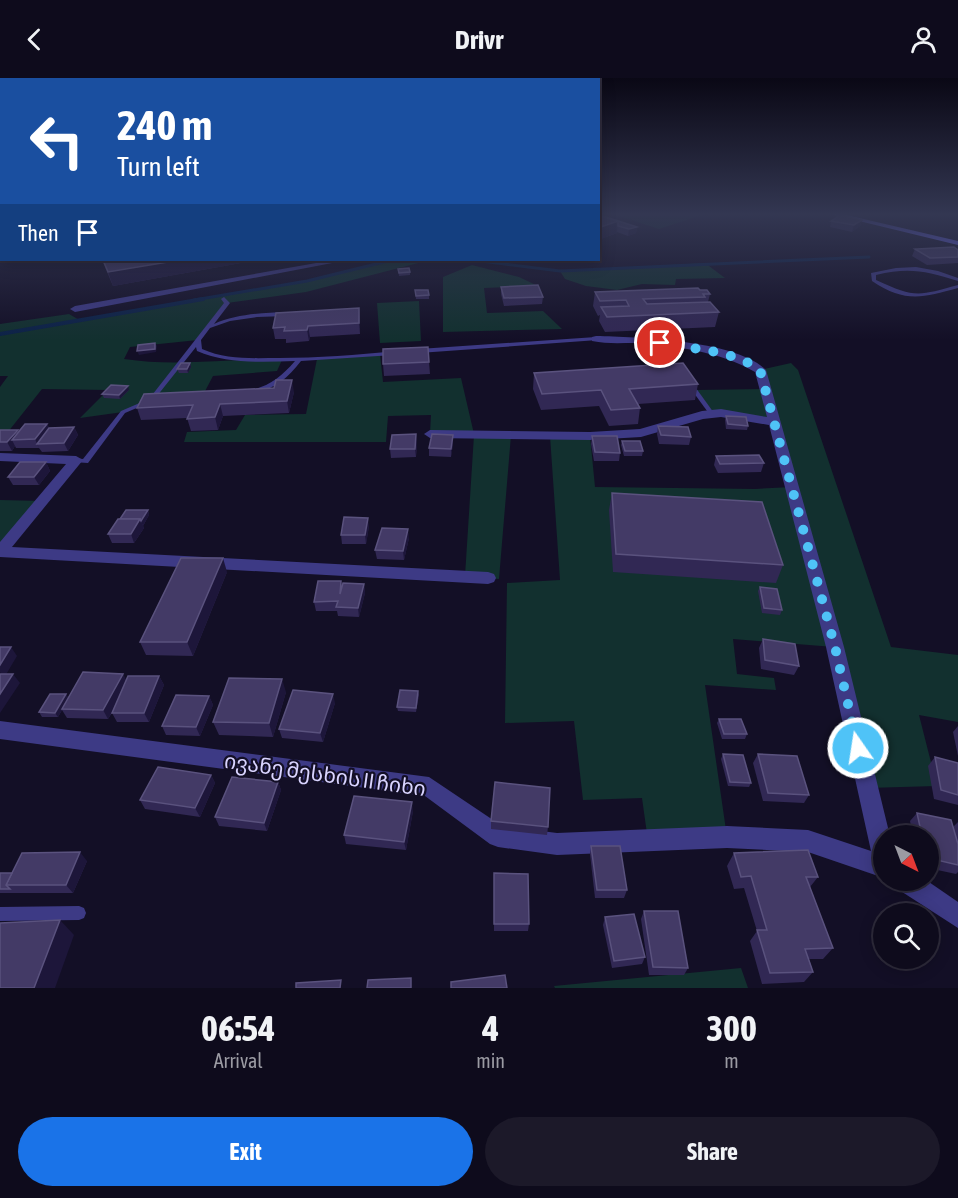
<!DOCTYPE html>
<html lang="en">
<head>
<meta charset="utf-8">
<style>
  :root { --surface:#0e0b1c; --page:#1c1929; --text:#f1f3f6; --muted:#9b9ba3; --line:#2e2b3b; --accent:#1a73e8 }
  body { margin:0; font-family:"Asap Condensed","Noto Sans Georgian",sans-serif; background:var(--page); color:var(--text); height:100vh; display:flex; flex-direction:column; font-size:22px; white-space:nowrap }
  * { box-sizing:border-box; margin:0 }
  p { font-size:20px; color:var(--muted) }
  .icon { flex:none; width:33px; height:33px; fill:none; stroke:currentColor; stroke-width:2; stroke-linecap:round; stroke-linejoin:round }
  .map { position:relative; height:910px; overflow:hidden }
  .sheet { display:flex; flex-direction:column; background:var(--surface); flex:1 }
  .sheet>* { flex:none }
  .guide { position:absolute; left:0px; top:0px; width:600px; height:183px; box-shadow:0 3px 15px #0003,0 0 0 2px var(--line); background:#1a4fa0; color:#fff; overflow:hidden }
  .needle { width:39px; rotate:138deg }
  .buttons { position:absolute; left:873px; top:747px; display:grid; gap:12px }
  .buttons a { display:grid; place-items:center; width:66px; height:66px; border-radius:50%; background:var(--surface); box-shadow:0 3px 15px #0003,0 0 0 2px var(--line); font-size:30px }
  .pin { position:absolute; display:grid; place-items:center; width:51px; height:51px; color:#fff; margin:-26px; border:3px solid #fff; border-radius:50%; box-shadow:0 2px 6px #0007 }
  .me { position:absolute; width:66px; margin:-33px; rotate:347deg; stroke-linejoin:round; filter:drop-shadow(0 0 4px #0008) }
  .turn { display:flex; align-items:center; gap:21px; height:126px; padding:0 18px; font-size:27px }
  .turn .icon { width:78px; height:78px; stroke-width:2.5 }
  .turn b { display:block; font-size:42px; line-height:51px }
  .then { display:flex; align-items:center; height:57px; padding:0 18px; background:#0003; gap:12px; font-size:22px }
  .eta { display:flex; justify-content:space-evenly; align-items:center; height:102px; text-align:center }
  .eta b { font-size:36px; font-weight:700; line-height:42px }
  .primary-button { display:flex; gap:12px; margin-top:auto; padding:12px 18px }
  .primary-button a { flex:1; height:69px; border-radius:36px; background:var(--accent); color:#fff; font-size:24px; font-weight:700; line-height:69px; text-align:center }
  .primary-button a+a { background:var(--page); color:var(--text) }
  header { display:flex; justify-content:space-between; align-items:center; height:78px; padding:0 18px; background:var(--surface); font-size:27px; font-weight:700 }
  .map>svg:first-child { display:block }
  .green { fill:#12302f }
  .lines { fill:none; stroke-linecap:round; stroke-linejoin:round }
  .stream-far1 { stroke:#0c2248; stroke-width:3 }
  .stream { stroke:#0c2248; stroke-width:4 }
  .lane { fill:#3d3a85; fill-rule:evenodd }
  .street { fill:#3d3a85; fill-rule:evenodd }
  .secondary { fill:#6f6bff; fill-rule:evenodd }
  .wall { fill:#312854 }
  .shaded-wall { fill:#1d163a }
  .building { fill:#433a66; stroke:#5a527e; stroke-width:1.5 }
  .route { stroke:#4fc3f7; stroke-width:10; stroke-dasharray:0 18 }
  .labels { text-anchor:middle; stroke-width:4.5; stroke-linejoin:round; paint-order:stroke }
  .near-street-label { font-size:21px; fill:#d9d4ff; stroke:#130f26 }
</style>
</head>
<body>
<header><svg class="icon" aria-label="back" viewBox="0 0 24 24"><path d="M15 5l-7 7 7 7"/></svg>Drivr<svg class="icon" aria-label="person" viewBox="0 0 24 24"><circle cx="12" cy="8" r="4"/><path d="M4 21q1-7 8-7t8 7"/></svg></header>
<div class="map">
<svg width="958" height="910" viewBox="0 0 958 910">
  <rect width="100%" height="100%" fill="#130f26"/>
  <!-- green -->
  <g class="green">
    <polygon points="625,135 708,135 659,151 616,137"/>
    <path d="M392 182H430L306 214 227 225 198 262 130 269 124 281C176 289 230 280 282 282L277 293 213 298 203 317 151 322 123 334 80 340 108 312 42 311 0 364V309L8 298H0V246L69 236 81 243 307 203Z"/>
    <polygon points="705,185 725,200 676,201 675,207 642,206 617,212 586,208 565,201 560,193"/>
    <polygon points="472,187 519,199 538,208 484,210 487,235 543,233 562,251 443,254 443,199"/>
    <polygon points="419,223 421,263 380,265 377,225"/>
    <polygon points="380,276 383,304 461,300 474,356 511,357 499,501 465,498 474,357 430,356 431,337 388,338 386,364 184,364 187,354 236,352 245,337 306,336 317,281"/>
    <polygon points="791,285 798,292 891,569 958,577 958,644 919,637 937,708 867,710 834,569 733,561 737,596 774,600 776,612 705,607 727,759 648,763 642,720 583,722 574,643 505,645 507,505 560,502 550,358 590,358 595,409 755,411 792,409 775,344 712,336 695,312 765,311 760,292"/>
    <polygon points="0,422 42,423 0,474"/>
    <polygon points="741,890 748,910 555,910 554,908"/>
  </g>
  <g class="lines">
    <!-- stream-far1 -->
    <g class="stream-far1">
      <polyline points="473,182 560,193 869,179"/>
      <polyline points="194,222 307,203 392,182"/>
    </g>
    <!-- stream -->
    <polyline class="stream" points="0,256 203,221"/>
    <!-- lane -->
    <g class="lane">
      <path d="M916 189 938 193 958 200V203C926 193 909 189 876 197V202C915 220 918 218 958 207V210C922 220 905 225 872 203L871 195 896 190Z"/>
      <path d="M224 219 230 225 214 246C236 236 262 235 286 234L289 236 286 238 257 239 230 243 210 250 201 262 202 271C226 282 253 280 279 280 318 280 357 277 395 273L398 275 395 277 378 278 301 283C288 300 275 311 254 315L251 313 252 312C271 307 282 298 295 283 262 284 227 286 197 273L196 269 153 323 125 335 88 385 73 384 72 382 73 380 83 381 121 333 149 321 224 225 221 221Z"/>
      <polygon points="596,259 598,260 598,262 419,275 416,273 419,271"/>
      <polygon points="691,305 693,306 714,335 714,337 710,337 688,307"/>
      <polygon points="79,828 84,830 86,835 84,840 79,842 0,843 0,829"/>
    </g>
    <!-- street -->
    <g class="street">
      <polygon points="0,151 2,151 0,156"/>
      <polygon points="333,182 348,182 75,234 70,231 75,228"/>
      <path d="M596 258C637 259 736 262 766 292L844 569 890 758H884V800L808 774 727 770 557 777 498 769 490 766 425 718 0 661V643L429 699 502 748 557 755 727 748 808 752 871 773 826 569 769 347 721 339 703 341 641 359 590 362 430 360 424 356 430 352 590 354 640 351 702 333 721 331 767 339 755 294C719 273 675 268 634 265 620 265 606 266 592 263V259Z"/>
      <polygon points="0,375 76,378 83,382 12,469 488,494 494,496 496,500 494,504 488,506 0,479 0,464 66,386 0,383"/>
      <polygon points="892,802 926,802 958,824 958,850 896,810"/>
    </g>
    <!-- secondary -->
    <polygon class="secondary" points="826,135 838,135 958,163 958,167"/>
  </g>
  <!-- wall -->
  <g class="wall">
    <polygon points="598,137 637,149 636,155 628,158 617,154 617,155 598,162"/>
    <polygon points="862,142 860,148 852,154 830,149 831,143"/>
    <polygon points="915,171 958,172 958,185 927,187 912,178"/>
    <polygon points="102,182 240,182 241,185 113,208"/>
    <polygon points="398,191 410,194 410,197 399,198"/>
    <polygon points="501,209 543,219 542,226 504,228 501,216"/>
    <polygon points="415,212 429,217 429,221 416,221"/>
    <polygon points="700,212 710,216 708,224 719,234 715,249 605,254 599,243 600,237 598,238 593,228 595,214"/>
    <polygon points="360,241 360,256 310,259 309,263 286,265 286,261 275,261 273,250"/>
    <polygon points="429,284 430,296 384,298 383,286"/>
    <polygon points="190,285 191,289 188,295 179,295 177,291"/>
    <polygon points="534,295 698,306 695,322 638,326 640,330 638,346 609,348 599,328 541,332 533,311"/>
    <polygon points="129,312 120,321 104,320 102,316"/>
    <polygon points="294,314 289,335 223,338 218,352 191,353 187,340 141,342 137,330"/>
    <polygon points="726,338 748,348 747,352 726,351 725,342"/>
    <polygon points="47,346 49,350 74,349 78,357 68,373 42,374 39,370 16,370 15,368 12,373 0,373 0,352 19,353"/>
    <polygon points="658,348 691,359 689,367 659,366 657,356"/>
    <polygon points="592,358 620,375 619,383 594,383 591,366"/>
    <polygon points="622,363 643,373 642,378 624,378 621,367"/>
    <polygon points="417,365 416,379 391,380 390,371"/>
    <polygon points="453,366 451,379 429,378 429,370"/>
    <polygon points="716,378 764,385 761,394 718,395 714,387"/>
    <polygon points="46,384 50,393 39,407 13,407 8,399"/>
    <polygon points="612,415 783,487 776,505 613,494 609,432"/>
    <polygon points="148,432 149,437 143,448 144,450 134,465 112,465 108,456 120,441"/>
    <polygon points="369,448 366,466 342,466 341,457"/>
    <polygon points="409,460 404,482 377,481 375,472"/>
    <polygon points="227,494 193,578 146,577 140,564"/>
    <polygon points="341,503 342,508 364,506 365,515 359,539 338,538 337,533 316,533 314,524"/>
    <polygon points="760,509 782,532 780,537 762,535 758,513"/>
    <polygon points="763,561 799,588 794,597 761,591 759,570"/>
    <polygon points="123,596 126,603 159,598 164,607 149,644 117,644 112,635 113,633 108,641 67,640 62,632 58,639 42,639 39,634 66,616 68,620"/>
    <polygon points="418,613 419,617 416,634 398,633 397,629"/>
    <polygon points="286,614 273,659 219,657 213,644"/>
    <polygon points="209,618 213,627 200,658 166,657 162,648"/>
    <polygon points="335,625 323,664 282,660 279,651"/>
    <polygon points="719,641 747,656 745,661 722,661 717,645"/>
    <polygon points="958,648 958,678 953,654"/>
    <polygon points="723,676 751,705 749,709 728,708 721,681"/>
    <polygon points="758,676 809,717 804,725 763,723 753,685"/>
    <polygon points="935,679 958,685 958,727 934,721 928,688"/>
    <polygon points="211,697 215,705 200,739 145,731 140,722"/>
    <polygon points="278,704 281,712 267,753 219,748 215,739"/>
    <polygon points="413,733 406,772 346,766 344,757"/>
    <polygon points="917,735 953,749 958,744 958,794 956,796 928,790 928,758 913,758 910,743"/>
    <polygon points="491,743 548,749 547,757 491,751"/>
    <polygon points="591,768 627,812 624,820 595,820 590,776"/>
    <polygon points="734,775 818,799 810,809 833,870 823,881 809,881 813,894 804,904 762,906 750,863 757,853 744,810 734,811 727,788"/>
    <polygon points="87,783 73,815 0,815 0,795 12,795"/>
    <polygon points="494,795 529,846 528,853 494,853"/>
    <polygon points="644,833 688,890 684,897 649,897 641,841"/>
    <polygon points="605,839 645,879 642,886 612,890 603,847"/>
  </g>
  <!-- shaded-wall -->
  <g class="shaded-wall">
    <polygon points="862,142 860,148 852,154 854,147"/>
    <polygon points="618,143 617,155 598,162 598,150"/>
    <polygon points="637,149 636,155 628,158 629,151"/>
    <polygon points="180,182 240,182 241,185 113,208 108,194"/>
    <polygon points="359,230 360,241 360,256 359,245"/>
    <polygon points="308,248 310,259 309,263 307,252"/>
    <polygon points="155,265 157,268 156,274 139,277 137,273"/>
    <polygon points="190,285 191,289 188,295 187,291"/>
    <polygon points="292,302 294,314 289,335 287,323"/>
    <polygon points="128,308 129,312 120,321 119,317"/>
    <polygon points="220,326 223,338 218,352 215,339"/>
    <polygon points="47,346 51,354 37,366 39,370 35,361"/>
    <polygon points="74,349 78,357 68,373 64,365"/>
    <polygon points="18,352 22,360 12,362 15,368 12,373 7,364"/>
    <polygon points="416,356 417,365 416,379 415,371"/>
    <polygon points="453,357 453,366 451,379 451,371"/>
    <polygon points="46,384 50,393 39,407 34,399"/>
    <polygon points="148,432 149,437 143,448 141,443"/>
    <polygon points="368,440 369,448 366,466 365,457"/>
    <polygon points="140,441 144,450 134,465 131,456"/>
    <polygon points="408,451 409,460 404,482 403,473"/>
    <polygon points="223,480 227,494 193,578 187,564"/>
    <polygon points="364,506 365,515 359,539 358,530"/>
    <polygon points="11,569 17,578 4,600 0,594 0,587"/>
    <polygon points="13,596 20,605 0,635 0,616"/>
    <polygon points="123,596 128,605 108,641 103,632"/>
    <polygon points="159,598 164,607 149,644 144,635"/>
    <polygon points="282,601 286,614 273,659 269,645"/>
    <polygon points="66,616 69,621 62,631 62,632 58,639 55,635"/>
    <polygon points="333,616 335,625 323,664 320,655"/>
    <polygon points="209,618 213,627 200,658 196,649"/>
    <polygon points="211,697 215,705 200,739 195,730"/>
    <polygon points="278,704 281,712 267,753 264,745"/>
    <polygon points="412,724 413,733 406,772 404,764"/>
    <polygon points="80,774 87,783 73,815 66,807"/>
    <polygon points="60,842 74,857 55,910 34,910"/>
  </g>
  <!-- building -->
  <g class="building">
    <polygon points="598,137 618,143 598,150"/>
    <polygon points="840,137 862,142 854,147 831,143"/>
    <polygon points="605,139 606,139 637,149 629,151 618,148 618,143"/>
    <polygon points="954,169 958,172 958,179 930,180 915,171"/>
    <polygon points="103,182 180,182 108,194"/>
    <polygon points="409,190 410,194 399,195 398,191"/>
    <polygon points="538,207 543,219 504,220 501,209"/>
    <polygon points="698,210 700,212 707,212 710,216 703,216 705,219 643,221 647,226 710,224 719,234 607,239 601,229 629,228 626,222 600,223 595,214"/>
    <polygon points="415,212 428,212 429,217 416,218"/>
    <polygon points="359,230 359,245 308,248 307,252 284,253 285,249 273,250 276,235"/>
    <polygon points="155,265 155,271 137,273 138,267"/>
    <polygon points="428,269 429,284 383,286 383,271"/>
    <polygon points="181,285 190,285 187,291 177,291"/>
    <polygon points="683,285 698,306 629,311 640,330 611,332 601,312 542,316 534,295"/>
    <polygon points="276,302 292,302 287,323 220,326 215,339 187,341 193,327 137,330 144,316 274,310"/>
    <polygon points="111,307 128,308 119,317 102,316"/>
    <polygon points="726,338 746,339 748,348 728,346"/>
    <polygon points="25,346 47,346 35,361 12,362"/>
    <polygon points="658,348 688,349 691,359 661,357"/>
    <polygon points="74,349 64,365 37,366 49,350"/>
    <polygon points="0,352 18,352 7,364 0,364"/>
    <polygon points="416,356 415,371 390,371 392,357"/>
    <polygon points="432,356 453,357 451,371 429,370"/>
    <polygon points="592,358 617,358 620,375 595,374"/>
    <polygon points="622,363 640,363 643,373 625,373"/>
    <polygon points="759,377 764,385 720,386 716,378"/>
    <polygon points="20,384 46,384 34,399 8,399"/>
    <polygon points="612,415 762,424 783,487 616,476"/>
    <polygon points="126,432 148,432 141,443 140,441 120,441"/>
    <polygon points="344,439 368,440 365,457 341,457"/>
    <polygon points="118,441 140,441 131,456 108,456"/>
    <polygon points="382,450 408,451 403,473 375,472"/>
    <polygon points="181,480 223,480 187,564 140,564"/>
    <polygon points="318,503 341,503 340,516 343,505 364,506 358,530 336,529 338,523 314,524"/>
    <polygon points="760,509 777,511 782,532 764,530"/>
    <polygon points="763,561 795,566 799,588 765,582"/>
    <polygon points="0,569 11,569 0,587"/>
    <polygon points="83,594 123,596 103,632 62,631"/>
    <polygon points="0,596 13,596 0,616"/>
    <polygon points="128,598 159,598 144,635 112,635"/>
    <polygon points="229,600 282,601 269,645 213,644"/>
    <polygon points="293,612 333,616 320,655 279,651"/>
    <polygon points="400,612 418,613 416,630 397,629"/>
    <polygon points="50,616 66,616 55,635 39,634"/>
    <polygon points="176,617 209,618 196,649 162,648"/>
    <polygon points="719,641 741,641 747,656 724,656"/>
    <polygon points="723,676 743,677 751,705 730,704"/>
    <polygon points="758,676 797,678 809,717 768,715"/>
    <polygon points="935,679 958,685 958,717 941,712"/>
    <polygon points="158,689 211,697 195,730 140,722"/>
    <polygon points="232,699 278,704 264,745 215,739"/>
    <polygon points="495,704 550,710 548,749 491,743"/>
    <polygon points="354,718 412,724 404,764 344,757"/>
    <polygon points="917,735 951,742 958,766 958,787 928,780 928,758 922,758"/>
    <polygon points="591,768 620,768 627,812 597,812"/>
    <polygon points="808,772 818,799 806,799 833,870 805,871 813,894 770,895 757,852 767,852 751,798 741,799 734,775"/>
    <polygon points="80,774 66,807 6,807 22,775"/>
    <polygon points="0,795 12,795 6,807 10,811 0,811"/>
    <polygon points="494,795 528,796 529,846 494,846"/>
    <polygon points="644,833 678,833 688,890 653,889"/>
    <polygon points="634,836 645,879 614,883 605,839"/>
    <polygon points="60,842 34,910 0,910 0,845"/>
    <polygon points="505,897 507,910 451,910 451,904"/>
    <polygon points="411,900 411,910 367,910 368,902"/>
    <polygon points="341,902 340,910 296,910 296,905"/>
  </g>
  <!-- sky -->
  <linearGradient id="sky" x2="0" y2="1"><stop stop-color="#0a0815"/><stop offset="0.52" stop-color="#333752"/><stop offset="1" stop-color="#333752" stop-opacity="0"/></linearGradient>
  <rect width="958" height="262" fill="url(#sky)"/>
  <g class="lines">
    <!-- route -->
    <path class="route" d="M660 265C692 271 733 272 760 292L835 569 858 670"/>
  </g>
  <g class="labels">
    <!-- near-street labels -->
    <g class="near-street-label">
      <text transform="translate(325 697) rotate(8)" y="7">ივანე მესხის II ჩიხი</text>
    </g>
  </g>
</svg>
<div class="buttons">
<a><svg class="needle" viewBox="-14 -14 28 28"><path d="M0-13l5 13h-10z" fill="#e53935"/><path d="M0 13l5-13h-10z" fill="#9b9ba3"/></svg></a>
<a><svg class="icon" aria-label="search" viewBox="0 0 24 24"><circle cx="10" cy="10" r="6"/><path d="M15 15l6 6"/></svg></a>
</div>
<div class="pin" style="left:660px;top:265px;background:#d93025"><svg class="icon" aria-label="arrive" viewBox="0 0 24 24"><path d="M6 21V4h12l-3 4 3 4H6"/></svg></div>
<svg class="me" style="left:858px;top:670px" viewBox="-20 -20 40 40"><circle r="17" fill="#4fc3f7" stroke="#fff" stroke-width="3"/><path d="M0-11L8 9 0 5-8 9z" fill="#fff"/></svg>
<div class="guide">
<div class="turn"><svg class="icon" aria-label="left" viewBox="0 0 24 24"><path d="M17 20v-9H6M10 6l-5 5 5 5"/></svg><div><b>240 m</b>Turn left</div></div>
<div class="then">Then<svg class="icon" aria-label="arrive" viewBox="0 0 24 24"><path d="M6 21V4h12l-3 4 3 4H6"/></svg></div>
</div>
</div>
<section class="sheet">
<div class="eta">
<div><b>06:54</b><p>Arrival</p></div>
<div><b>4</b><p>min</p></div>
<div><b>300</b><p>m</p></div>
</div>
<div class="primary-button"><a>Exit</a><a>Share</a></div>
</section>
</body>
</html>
